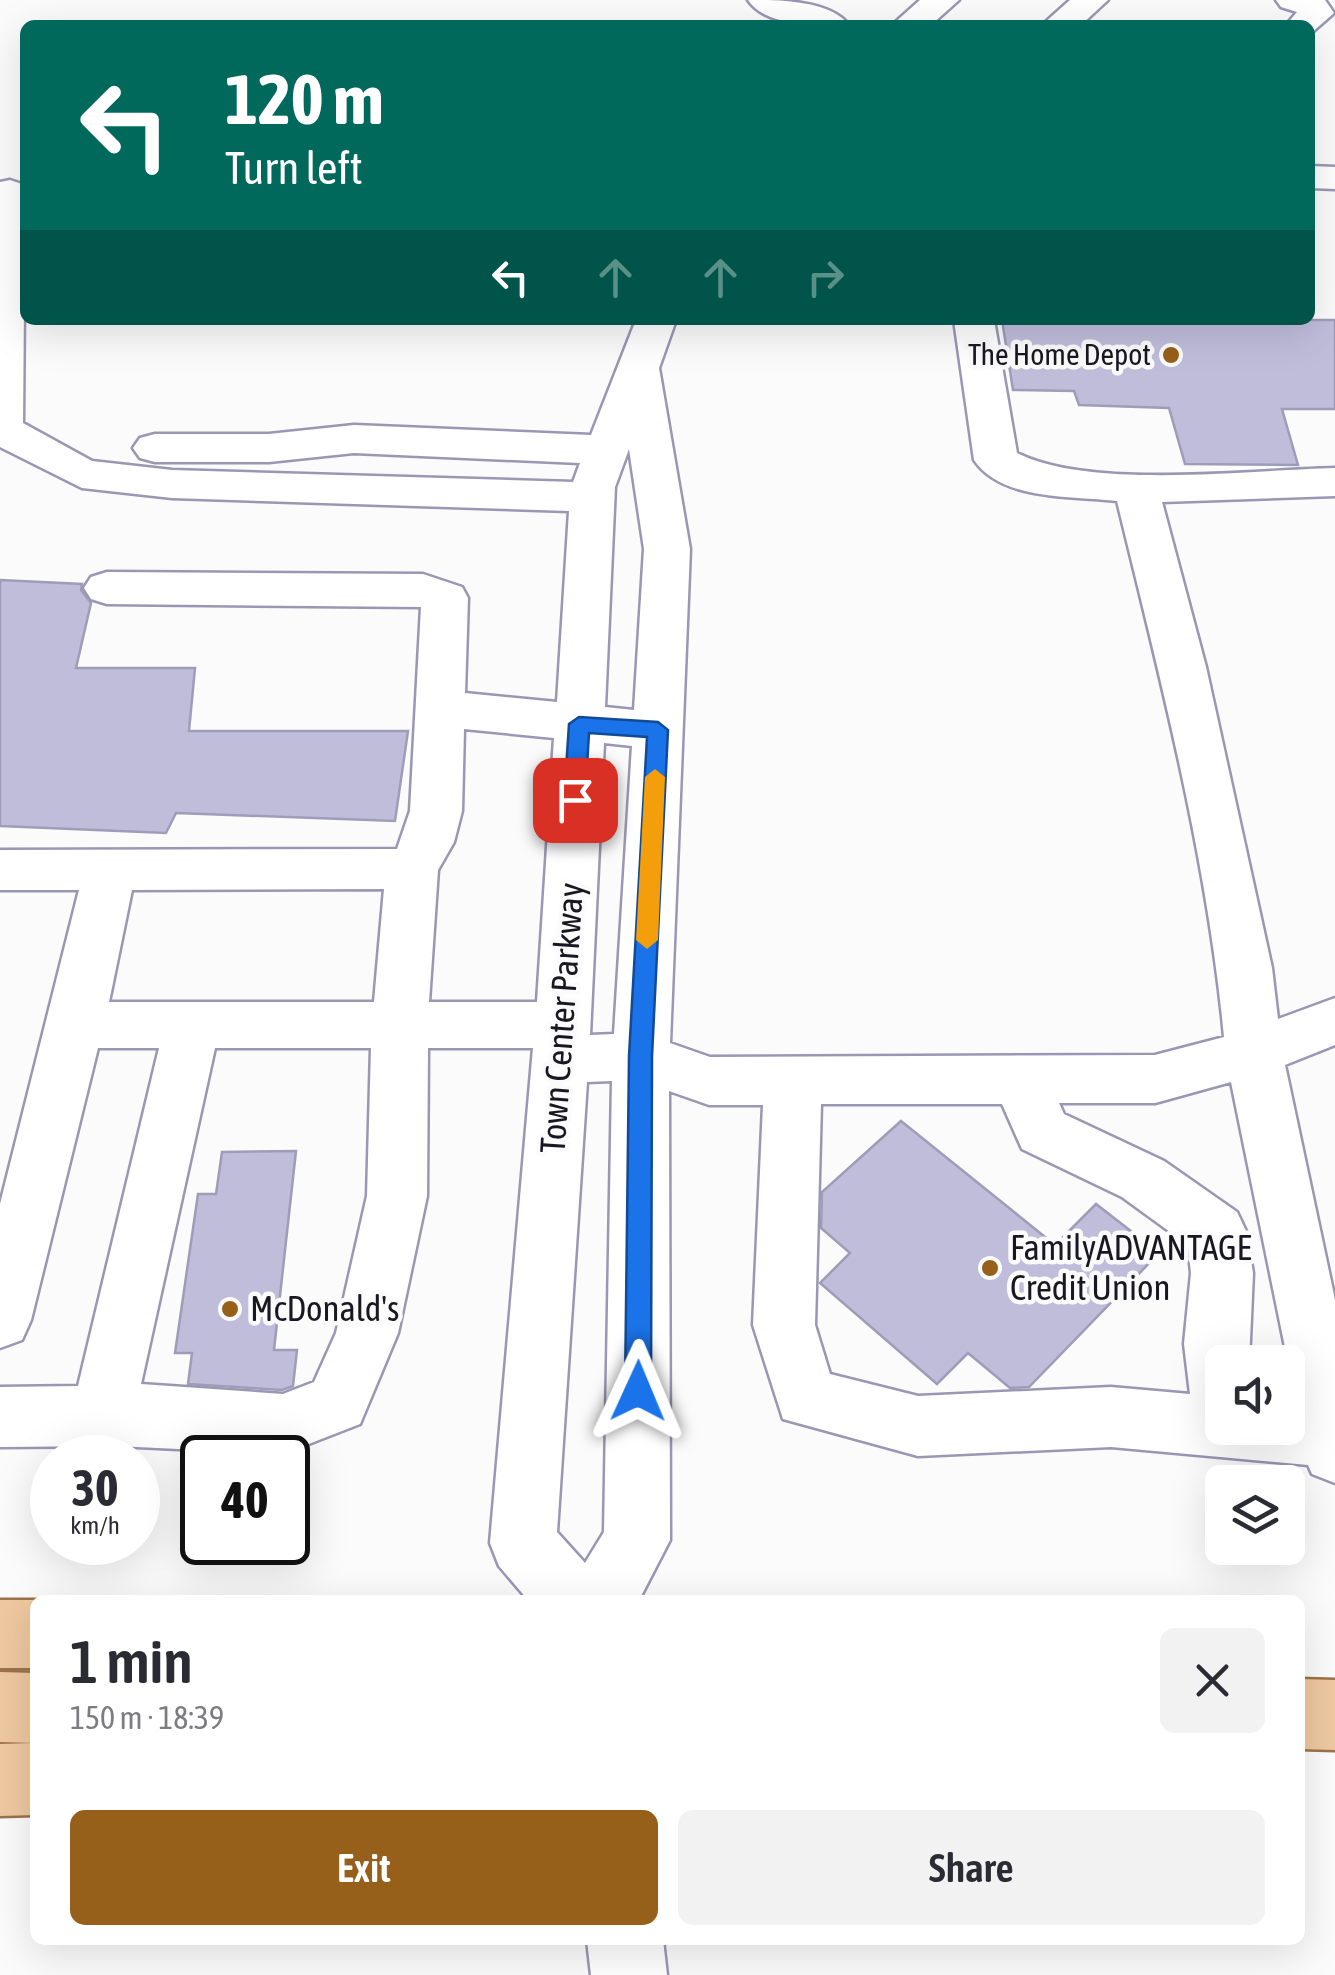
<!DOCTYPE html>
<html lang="en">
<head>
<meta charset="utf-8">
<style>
  :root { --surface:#fff; --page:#f2f2f3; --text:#2b2b33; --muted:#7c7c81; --accent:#97601a }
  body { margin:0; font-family:"Asap Condensed",sans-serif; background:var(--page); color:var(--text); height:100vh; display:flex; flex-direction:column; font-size:38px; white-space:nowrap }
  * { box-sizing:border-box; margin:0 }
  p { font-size:32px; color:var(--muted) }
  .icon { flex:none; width:55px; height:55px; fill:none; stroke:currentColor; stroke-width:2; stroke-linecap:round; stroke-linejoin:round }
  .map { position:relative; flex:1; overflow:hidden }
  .panel { position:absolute; left:30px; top:1595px; width:1275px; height:350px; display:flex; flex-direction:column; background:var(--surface); border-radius:15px; box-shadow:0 10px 40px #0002 }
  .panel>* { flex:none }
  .banner { position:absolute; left:20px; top:20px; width:1295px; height:305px; border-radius:15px; box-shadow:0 10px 40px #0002; background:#00695c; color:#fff; overflow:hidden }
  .buttons { position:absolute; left:1205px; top:1345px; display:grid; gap:20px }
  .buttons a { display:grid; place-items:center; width:100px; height:100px; border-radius:15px; background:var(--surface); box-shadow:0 10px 40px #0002; font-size:50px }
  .speed { position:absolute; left:30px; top:1435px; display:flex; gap:20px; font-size:50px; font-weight:700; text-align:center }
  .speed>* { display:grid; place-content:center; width:130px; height:130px; border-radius:50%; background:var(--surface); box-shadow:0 10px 40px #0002; line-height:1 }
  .speed small { font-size:25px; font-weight:400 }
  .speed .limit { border:5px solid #111; border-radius:15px; background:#fff; color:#111 }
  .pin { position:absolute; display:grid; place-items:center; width:85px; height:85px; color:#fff; margin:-42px; border-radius:20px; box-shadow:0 5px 15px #0006 }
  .me { position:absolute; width:110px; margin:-55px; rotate:1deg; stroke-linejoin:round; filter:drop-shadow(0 0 8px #0008) }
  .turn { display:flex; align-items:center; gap:35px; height:210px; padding:0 40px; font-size:45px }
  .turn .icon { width:130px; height:130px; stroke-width:2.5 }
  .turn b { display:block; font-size:70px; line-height:85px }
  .lanes { display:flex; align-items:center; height:95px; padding:0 40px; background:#0003; justify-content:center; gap:50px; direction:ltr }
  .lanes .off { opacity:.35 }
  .round { display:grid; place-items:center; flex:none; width:105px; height:105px; border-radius:15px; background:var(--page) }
  .summary { display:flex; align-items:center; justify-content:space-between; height:170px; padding:0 40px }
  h1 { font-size:60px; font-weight:600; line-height:75px }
  .action { display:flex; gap:20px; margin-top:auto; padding:20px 40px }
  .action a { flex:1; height:115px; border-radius:15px; background:var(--accent); color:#fff; font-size:40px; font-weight:600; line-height:115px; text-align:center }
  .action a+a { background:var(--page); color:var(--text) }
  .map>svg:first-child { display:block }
  .building { fill:#c0bddb; stroke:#9f9cb9; stroke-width:2.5 }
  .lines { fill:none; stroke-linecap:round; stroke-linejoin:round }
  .minor-casing { stroke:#9a97b4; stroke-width:5 }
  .major-casing { stroke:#9c734a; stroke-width:5 }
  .minor { fill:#fff; fill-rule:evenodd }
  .major { fill:#eec8a0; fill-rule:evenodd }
  .route { fill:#1a73e8; stroke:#114b97; stroke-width:2.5 }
  .slow { fill:#f59e0b }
  .poi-dot { fill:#97601a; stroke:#fbfbfb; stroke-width:4 }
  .labels { text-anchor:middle; stroke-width:9; stroke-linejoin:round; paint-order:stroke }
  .far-poi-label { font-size:30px; fill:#191722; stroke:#fbfbfb; text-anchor:end }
  .street-label { font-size:35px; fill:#191722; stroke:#fbfbfb }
  .poi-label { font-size:35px; fill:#191722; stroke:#fbfbfb; text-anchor:start }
</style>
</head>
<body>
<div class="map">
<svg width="1335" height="1975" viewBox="0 0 1335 1975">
  <rect width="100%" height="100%" fill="#fbfbfb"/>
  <!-- building -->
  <g class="building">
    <polygon points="1002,320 1335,320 1335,409 1282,409 1298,465 1185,464 1169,408 1079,405 1074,391 1013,390"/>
    <polygon points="0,580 82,584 81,590 91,603 76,668 195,668 189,731 408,731 395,821 176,813 166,833 0,826"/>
    <polygon points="901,1121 1055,1245 1096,1204 1159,1253 1029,1387 1010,1388 968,1353 937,1384 820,1283 850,1253 821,1228 822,1192"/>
    <polygon points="296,1151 274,1350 297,1350 293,1386 282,1390 188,1384 192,1353 175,1353 198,1194 216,1194 222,1152"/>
  </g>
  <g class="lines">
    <defs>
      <g id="minor">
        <path d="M748 0C778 0 830 0 849 25 819 25 767 28 748 0Z"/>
        <polygon points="920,0 959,0 931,25 892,25"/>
        <polygon points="1070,0 1108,0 1081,25 1042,25"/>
        <polygon points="1276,0 1325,0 1334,13 1310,34 1310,25 1286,25 1297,12 1281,7"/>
        <polygon points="1310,166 1335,167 1335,189 1310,188"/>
        <path d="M10 180 25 185 23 423 92 461 172 470 573 482 580 463 354 453 269 462H155L140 458 133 448 140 438 155 434H269L354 425 591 435 636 320H676L659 368 690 549 670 1043 710 1057 1155 1055 1224 1037C1207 857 1160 677 1117 501 1074 496 1001 501 974 460L954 320H994L1017 453C1090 490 1250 470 1335 468V496L1162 502 1206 667 1272 968 1278 1019 1335 998V1045L1285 1065 1335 1300V1483L1312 1474 1308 1465 1111 1447 918 1456 783 1419 753 1325 763 1105H709L669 1091 670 1540 639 1600H528L499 1566 490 1543 533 1048H428L427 1196 398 1333 360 1424 283 1454 116 1446 0 1447V1387L78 1386 159 1048H98L31 1320 22 1340 0 1348V1204L79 890H0V850L397 849 410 811 421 607 107 604 91 599 84 588 91 577 107 572 423 574 462 587 468 598 465 693 557 702 569 511 172 498 82 488 0 447V182ZM629 449 644 549 634 710 605 707 615 487ZM464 729 554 738 537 1002H429L438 870 454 842 462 811ZM604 743 632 746 614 1034 590 1035ZM384 889 374 1002H109L132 890ZM215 1048H371L367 1196 336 1333 314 1382 283 1394 141 1384ZM612 1081 604 1532 585 1563 557 1532 587 1082ZM1231 1082 1288 1362 1293 1402H1288V1428H1222V1362H1249L1253 1273 1246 1231 1237 1212 1164 1161 1064 1114 1059 1103H1155ZM821 1104H1002L1022 1149 1122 1197 1188 1245 1191 1273 1184 1344 1190 1394 1111 1387 918 1396 830 1374 815 1325Z"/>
        <polygon points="587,1940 663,1940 667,1975 591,1975"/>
      </g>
      <g id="major">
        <polygon points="0,1600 36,1600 35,1668 0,1668"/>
        <polygon points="0,1672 35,1673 35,1815 0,1816 0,1744 34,1743 0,1742"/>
        <polygon points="1300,1679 1335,1680 1335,1750 1300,1749"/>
      </g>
    </defs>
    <!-- minor casing -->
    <use href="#minor" class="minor-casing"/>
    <!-- major casing -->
    <use href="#major" class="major-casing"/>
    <!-- minor -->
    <use href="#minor" class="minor"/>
    <!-- major -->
    <use href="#major" class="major"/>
  </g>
  <!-- route -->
  <polygon class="route" points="579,717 658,722 668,730 652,1056 651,1391 647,1399 638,1403 629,1399 625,1391 629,1056 647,737 589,733 585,800 575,807 564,800 569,724"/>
  <!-- slow -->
  <polygon class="slow" points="655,769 665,777 658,940 647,949 636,940 645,777"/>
  <!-- markers -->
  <g class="poi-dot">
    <circle cx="1171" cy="355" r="10"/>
    <circle cx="990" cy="1268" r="10"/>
    <circle cx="230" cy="1309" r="10"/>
  </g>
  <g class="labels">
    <!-- far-poi labels -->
    <g class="far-poi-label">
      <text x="1151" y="365">The Home Depot</text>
    </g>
    <!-- street labels -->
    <g class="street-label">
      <text transform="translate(562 1018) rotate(-86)" y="12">Town Center Parkway</text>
    </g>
    <!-- poi labels -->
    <g class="poi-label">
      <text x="1010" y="1260">FamilyADVANTAGE<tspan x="1010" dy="40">Credit Union</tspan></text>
      <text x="250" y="1321">McDonald's</text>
    </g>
  </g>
</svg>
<div class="buttons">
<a><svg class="icon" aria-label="sound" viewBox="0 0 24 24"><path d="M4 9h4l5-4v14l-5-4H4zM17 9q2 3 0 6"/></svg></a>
<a><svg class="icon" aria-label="layers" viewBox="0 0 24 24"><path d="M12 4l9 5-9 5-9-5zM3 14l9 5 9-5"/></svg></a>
</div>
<div class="speed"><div>30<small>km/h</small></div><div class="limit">40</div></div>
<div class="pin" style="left:575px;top:800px;background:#d93025"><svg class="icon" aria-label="arrive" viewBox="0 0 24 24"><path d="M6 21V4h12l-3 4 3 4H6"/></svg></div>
<svg class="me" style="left:638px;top:1391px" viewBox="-20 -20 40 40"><path d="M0-17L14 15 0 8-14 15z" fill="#1a73e8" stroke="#fff" stroke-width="4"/></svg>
<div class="banner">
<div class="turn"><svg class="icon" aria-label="left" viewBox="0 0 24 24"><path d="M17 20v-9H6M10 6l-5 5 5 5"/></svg><div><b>120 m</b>Turn left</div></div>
<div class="lanes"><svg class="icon" aria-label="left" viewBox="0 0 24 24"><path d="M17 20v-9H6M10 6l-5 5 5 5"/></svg><svg class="icon off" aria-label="ahead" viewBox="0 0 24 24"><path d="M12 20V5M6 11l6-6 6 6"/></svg><svg class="icon off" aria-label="ahead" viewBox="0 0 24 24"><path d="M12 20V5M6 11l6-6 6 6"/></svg><svg class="icon off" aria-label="right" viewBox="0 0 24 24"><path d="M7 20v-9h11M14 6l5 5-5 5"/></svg></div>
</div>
<section class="panel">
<div class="summary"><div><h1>1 min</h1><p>150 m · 18:39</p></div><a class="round"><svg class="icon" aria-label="close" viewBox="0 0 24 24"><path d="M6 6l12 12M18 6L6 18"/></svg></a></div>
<div class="action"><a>Exit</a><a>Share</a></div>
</section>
</div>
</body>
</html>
